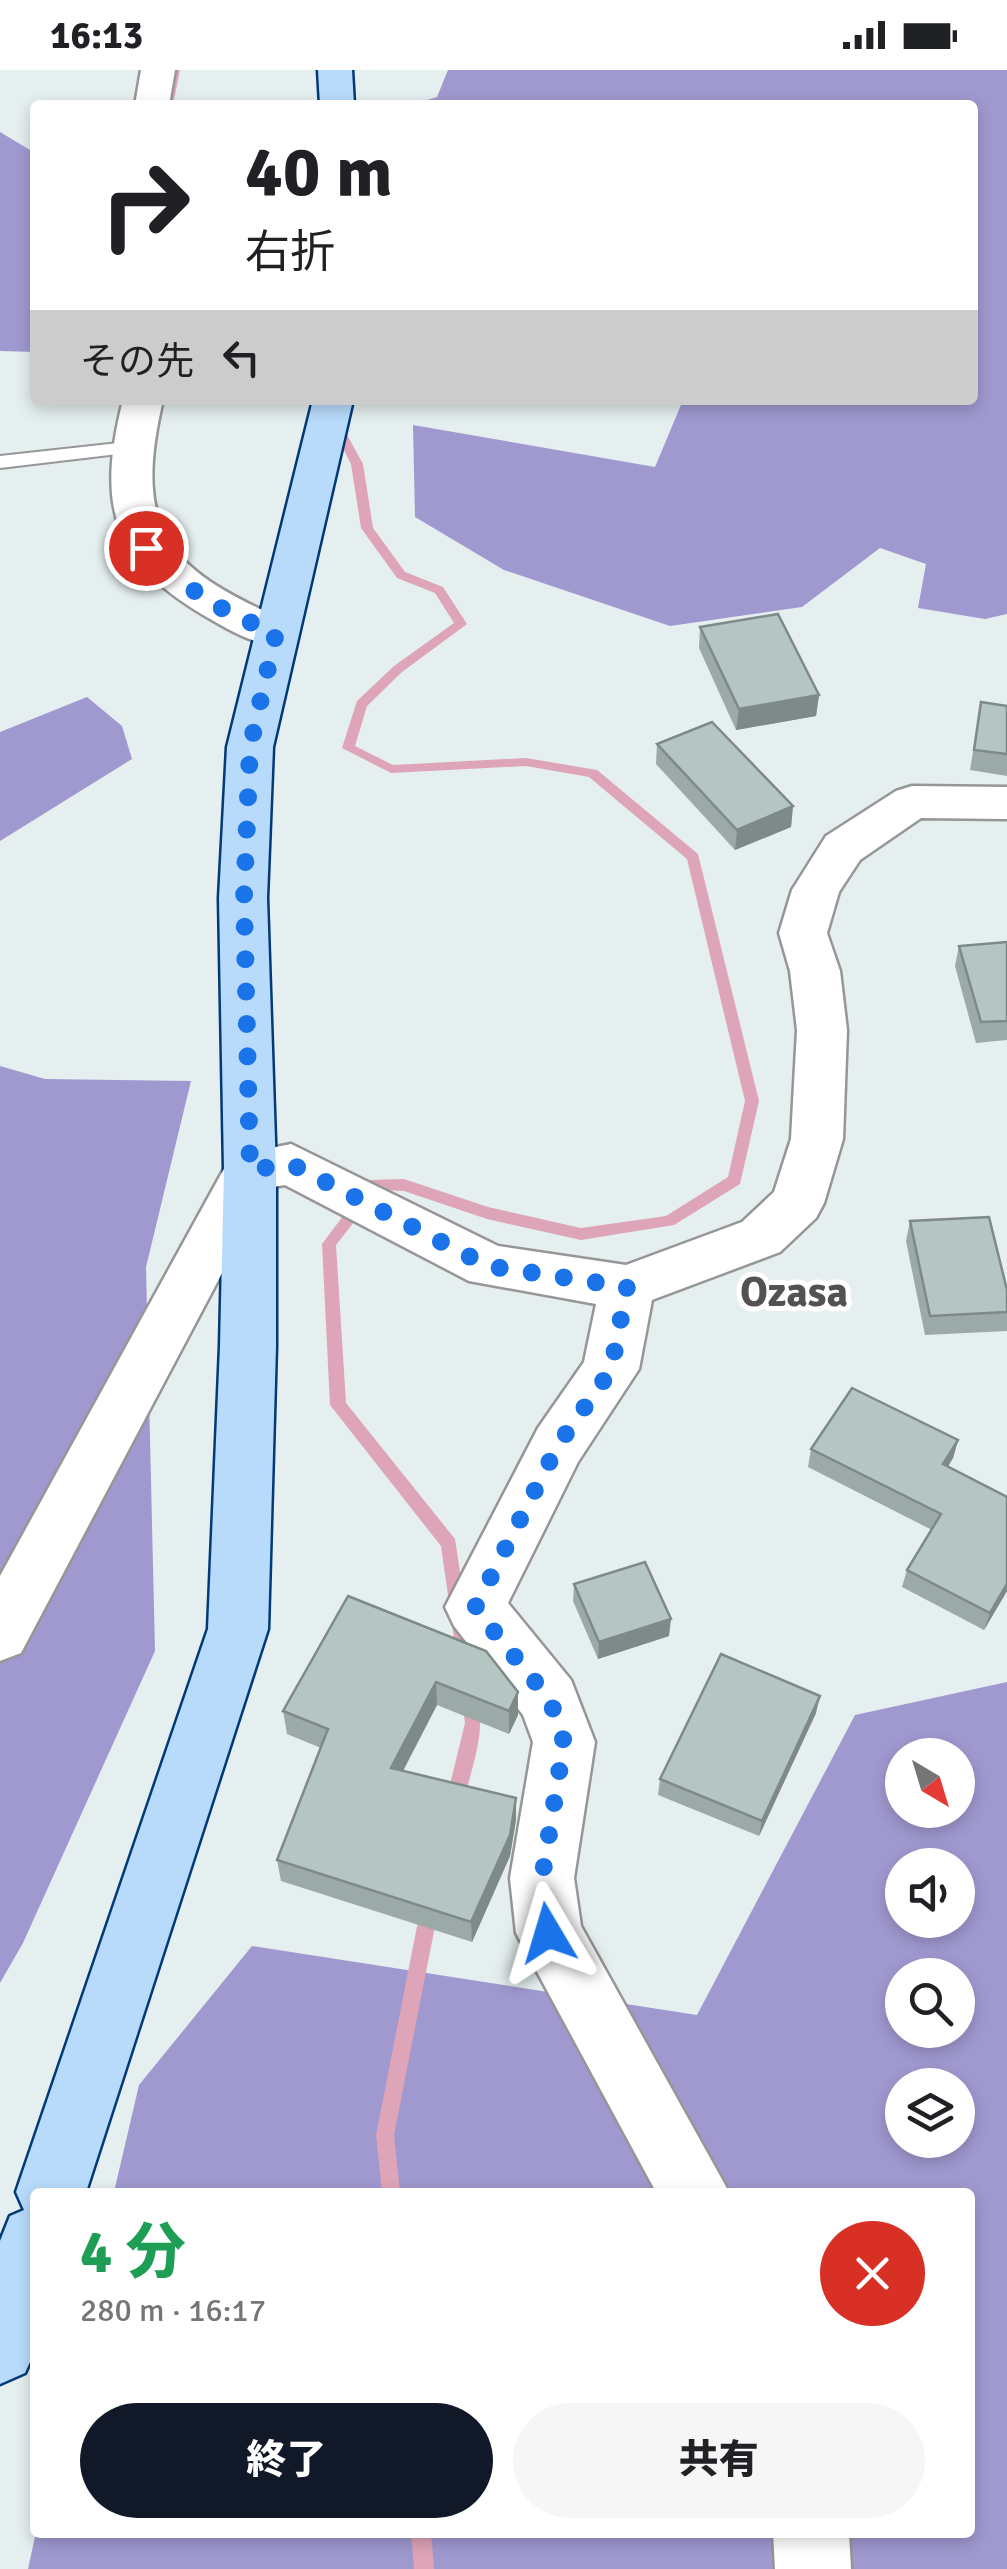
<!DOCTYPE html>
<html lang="ja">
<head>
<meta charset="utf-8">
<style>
  :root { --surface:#fff; --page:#f6f6f6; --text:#202124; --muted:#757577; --accent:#111827 }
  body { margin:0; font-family:Signika,"Noto Sans JP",sans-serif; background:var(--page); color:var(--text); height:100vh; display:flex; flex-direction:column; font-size:38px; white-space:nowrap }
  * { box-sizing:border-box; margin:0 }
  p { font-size:32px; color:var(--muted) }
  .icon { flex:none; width:55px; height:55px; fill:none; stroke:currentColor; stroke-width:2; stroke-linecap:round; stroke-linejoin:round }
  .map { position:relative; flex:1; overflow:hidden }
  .sheet { position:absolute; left:30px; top:2118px; width:945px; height:350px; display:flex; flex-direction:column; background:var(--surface); border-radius:10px; box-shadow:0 5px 15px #0003 }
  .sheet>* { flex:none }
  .top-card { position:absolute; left:30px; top:30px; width:948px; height:305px; border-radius:10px; box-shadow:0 5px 15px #0003; background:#fff; color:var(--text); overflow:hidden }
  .needle { width:65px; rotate:142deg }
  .fabs { position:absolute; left:885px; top:1668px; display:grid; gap:20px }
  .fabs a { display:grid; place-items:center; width:90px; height:90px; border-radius:50%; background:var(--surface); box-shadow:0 5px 15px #0003; font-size:50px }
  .pin { position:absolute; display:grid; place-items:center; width:85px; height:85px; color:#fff; margin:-42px; border:5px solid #fff; border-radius:50%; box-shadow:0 2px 10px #0007 }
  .me { position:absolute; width:110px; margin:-55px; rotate:353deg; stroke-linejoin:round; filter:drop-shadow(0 0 8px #0008) }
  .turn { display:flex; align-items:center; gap:35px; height:210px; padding:0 50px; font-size:45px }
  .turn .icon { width:130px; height:130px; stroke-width:2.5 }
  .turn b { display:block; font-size:70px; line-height:85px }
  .then { display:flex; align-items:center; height:95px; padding:0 50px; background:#0003; gap:20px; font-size:38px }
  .round { display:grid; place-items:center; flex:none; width:105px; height:105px; border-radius:52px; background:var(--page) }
  .head { display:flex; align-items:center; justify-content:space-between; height:170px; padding:0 50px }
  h1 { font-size:60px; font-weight:800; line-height:75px; color:#1e9e55 }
  .primary-button { display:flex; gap:20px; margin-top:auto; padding:20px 50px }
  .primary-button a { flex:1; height:115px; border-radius:60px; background:var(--accent); color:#fff; font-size:40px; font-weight:800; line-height:115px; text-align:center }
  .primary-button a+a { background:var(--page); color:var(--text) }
  .status { display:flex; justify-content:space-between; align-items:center; height:70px; padding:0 50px; background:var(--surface); direction:ltr }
  .status svg { height:28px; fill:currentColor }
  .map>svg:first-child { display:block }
  .forest { fill:#a099d0; fill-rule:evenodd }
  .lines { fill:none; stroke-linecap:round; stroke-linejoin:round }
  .stream { fill:#dea4b8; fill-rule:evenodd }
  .lane-casing { stroke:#969696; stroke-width:4 }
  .street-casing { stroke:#969696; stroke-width:5 }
  .secondary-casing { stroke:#033978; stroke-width:5 }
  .lane { fill:#fff; fill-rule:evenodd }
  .street { fill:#fff; fill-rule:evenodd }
  .secondary { fill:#b8dbfb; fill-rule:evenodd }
  .wall { fill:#9ba9a7 }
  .shaded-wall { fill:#7e8a88 }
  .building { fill:#b4c5c2; stroke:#7e8a88; stroke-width:2.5 }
  .route { stroke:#1a73e8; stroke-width:18; stroke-dasharray:0 32.4 }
  .labels { text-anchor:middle; stroke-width:10; stroke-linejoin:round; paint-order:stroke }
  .quarter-label { font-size:42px; font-weight:bold; fill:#525252; stroke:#fff }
</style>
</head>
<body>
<div class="status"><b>16:13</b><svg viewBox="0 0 49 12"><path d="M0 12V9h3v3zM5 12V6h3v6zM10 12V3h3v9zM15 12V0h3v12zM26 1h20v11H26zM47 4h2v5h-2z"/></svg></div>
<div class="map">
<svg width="1007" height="2499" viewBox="0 0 1007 2499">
  <rect width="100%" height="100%" fill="#e5eff0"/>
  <!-- forest -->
  <g class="forest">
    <polygon points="448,0 1007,0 1007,544 985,549 918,538 926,494 880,478 802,537 670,556 504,500 415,447 413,355 655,397 683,330 972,330 972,35 410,35 437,27"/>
    <polygon points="0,62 35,83 35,282 0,281"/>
    <polygon points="87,627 122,656 132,689 0,771 0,662"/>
    <polygon points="0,996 45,1009 191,1011 146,1197 155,1581 23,1873 0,1913"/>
    <path d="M1007 1612V2499H28L36 2462H970V2122H114L139 2015 252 1876 697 1945 855 1645ZM902 1685H958V1740H902ZM902 1795H958V1850H902ZM902 1905H958V1960H902ZM902 2015H958V2070H902Z"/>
  </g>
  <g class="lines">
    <!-- stream -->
    <g class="stream">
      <polygon points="170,0 180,0 173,35 163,35"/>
      <polygon points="324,330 334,330 334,341 363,394 373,458 405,502 443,517 467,554 402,602 367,636 355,676 393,695 526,688 597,700 698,784 759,1031 740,1114 674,1155 581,1170 487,1149 404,1121 379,1120 336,1175 346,1333 455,1469 473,1589 471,1594 465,1596 459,1594 457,1589 441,1476 330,1335 322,1174 370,1110 404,1109 488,1137 581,1158 666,1146 728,1107 745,1031 687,789 589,707 526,696 391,703 342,678 357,631 394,596 454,553 435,523 397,508 361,458 351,394 324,341"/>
      <path d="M470 1623 476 1626C488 1659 471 1698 464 1731L461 1737 455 1739 449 1737 446 1731 465 1653 462 1631 464 1626Z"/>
      <polygon points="429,1833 435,1835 438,1841 394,2065 400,2122 382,2122 376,2065 420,1841 423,1835"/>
      <polygon points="411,2462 431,2462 434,2499 414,2499"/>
    </g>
    <defs>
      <polygon id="lane" points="128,372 135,374 135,382 0,398 0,386"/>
      <g id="street">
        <polygon points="141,0 175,0 169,35 135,35"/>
        <path d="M123 330H163C131 465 171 501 291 553L298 563 291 573C264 580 236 564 212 550 112 494 96 437 123 330Z"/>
        <polygon points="912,716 1007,717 1007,749 921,748 860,790 839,822 827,863 840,901 847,960 843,1069 824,1133 816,1148 780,1182 652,1230 639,1299 578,1392 508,1533 571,1610 595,1672 574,1808 581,1856 729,2122 656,2122 516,1863 510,1808 533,1672 523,1645 454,1556 445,1537 538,1358 584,1292 596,1234 469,1211 285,1115 267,1118 21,1583 0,1591 0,1506 231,1086 291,1074 498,1176 626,1195 742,1152 774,1122 791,1069 797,960 790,901 779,863 792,820 826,766 896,721"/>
        <polygon points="773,2462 849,2462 851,2499 775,2499"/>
      </g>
      <g id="secondary">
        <polygon points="318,0 352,0 354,35 320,35"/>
        <polygon points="313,330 353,330 273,677 267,828 276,1100 276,1276 268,1559 86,2122 35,2122 35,2281 25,2303 0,2314 0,2171 10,2146 24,2140 16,2122 208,1559 220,1276 224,1100 219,828 227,677"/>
      </g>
    </defs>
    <!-- lane casing -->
    <use href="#lane" class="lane-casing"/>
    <!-- street casing -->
    <use href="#street" class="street-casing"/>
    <!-- secondary casing -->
    <use href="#secondary" class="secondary-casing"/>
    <!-- lane -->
    <use href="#lane" class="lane"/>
    <!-- street -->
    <use href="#street" class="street"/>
    <!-- secondary -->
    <use href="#secondary" class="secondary"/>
  </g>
  <!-- wall -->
  <g class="wall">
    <polygon points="700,557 819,625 816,646 736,660 699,578"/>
    <polygon points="981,632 1007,636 1007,706 970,700"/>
    <polygon points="657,674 793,736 791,757 735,780 656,694"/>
    <polygon points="1007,872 1007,970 976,973 955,896 959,876"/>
    <polygon points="910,1151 1007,1220 1007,1261 925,1265 906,1171"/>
    <polygon points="958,1370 953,1388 948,1397 1007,1521 984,1560 902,1517 907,1500 932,1460 808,1397 811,1379"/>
    <polygon points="574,1514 669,1566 598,1589 573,1531"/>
    <polygon points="348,1526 518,1622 518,1645 509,1664 437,1635 403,1701 516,1750 510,1786 472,1872 281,1811 277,1790 321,1678 287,1664 283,1641"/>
    <polygon points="816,1643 759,1766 658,1725 660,1709"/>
  </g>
  <!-- shaded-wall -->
  <g class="shaded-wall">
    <polygon points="819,625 816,646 736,660 739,639"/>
    <polygon points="793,736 791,757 735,780 737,760"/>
    <polygon points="958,1370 953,1388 938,1412 943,1394"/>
    <polygon points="1007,1514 1007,1521 984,1560 990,1543"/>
    <polygon points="671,1549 669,1566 598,1589 599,1572"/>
    <polygon points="436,1612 437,1635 393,1720 391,1698"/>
    <polygon points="518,1622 518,1645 509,1664 509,1641"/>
    <polygon points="820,1626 816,1643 759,1766 762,1751"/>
    <polygon points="516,1728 516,1750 510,1786 472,1872 471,1852"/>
  </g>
  <!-- building -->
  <g class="building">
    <polygon points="778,544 819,625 739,639 700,557"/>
    <polygon points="981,632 1007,636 1007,684 974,680"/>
    <polygon points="712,652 793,736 737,760 657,674"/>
    <polygon points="1007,872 1007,951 981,952 959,876"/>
    <polygon points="989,1147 1007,1220 1007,1242 930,1246 910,1151"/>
    <polygon points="852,1318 958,1370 943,1394 1007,1427 1007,1514 990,1543 907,1500 941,1444 811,1379"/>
    <polygon points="645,1492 671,1549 599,1572 574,1514"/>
    <polygon points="348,1526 486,1581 518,1622 509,1641 436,1612 391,1698 516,1728 510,1765 471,1852 277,1790 328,1659 283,1641"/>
    <polygon points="721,1584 820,1626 762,1751 660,1709"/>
  </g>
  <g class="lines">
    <!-- route -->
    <path class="route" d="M146 478C189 522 218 540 276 563L250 677 244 828 250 1100 291 1094 488 1196 627 1217 611 1300 558 1375 475 1538 550 1630 564 1672 542 1808 548 1863"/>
  </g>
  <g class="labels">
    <!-- quarter labels -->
    <g class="quarter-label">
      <text x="794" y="1236">Ozasa</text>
    </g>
  </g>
</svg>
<div class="fabs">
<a><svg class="needle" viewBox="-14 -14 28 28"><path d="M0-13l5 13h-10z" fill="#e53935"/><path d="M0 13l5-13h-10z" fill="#757577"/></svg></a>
<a><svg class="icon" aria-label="sound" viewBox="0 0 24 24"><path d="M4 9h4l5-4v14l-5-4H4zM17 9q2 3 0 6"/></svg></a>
<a><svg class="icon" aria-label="search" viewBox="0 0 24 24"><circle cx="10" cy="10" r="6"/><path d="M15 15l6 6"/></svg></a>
<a><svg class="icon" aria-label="layers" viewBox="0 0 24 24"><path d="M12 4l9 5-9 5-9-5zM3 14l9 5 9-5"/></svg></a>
</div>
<div class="pin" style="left:146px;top:478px;background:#d93025"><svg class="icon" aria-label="arrive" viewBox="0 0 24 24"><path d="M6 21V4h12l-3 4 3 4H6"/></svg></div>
<svg class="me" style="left:548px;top:1863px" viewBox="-20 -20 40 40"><path d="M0-17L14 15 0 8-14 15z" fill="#1a73e8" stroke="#fff" stroke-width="4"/></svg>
<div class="top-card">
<div class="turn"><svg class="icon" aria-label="right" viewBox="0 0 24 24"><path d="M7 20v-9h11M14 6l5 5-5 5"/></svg><div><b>40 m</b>右折</div></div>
<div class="then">その先<svg class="icon" aria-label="left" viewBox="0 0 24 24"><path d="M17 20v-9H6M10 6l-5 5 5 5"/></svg></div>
</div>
<section class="sheet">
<div class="head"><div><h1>4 分</h1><p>280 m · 16:17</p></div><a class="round" style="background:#d93025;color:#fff"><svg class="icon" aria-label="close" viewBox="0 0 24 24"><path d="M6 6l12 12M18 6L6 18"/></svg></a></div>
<div class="primary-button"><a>終了</a><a>共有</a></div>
</section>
</div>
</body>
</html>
